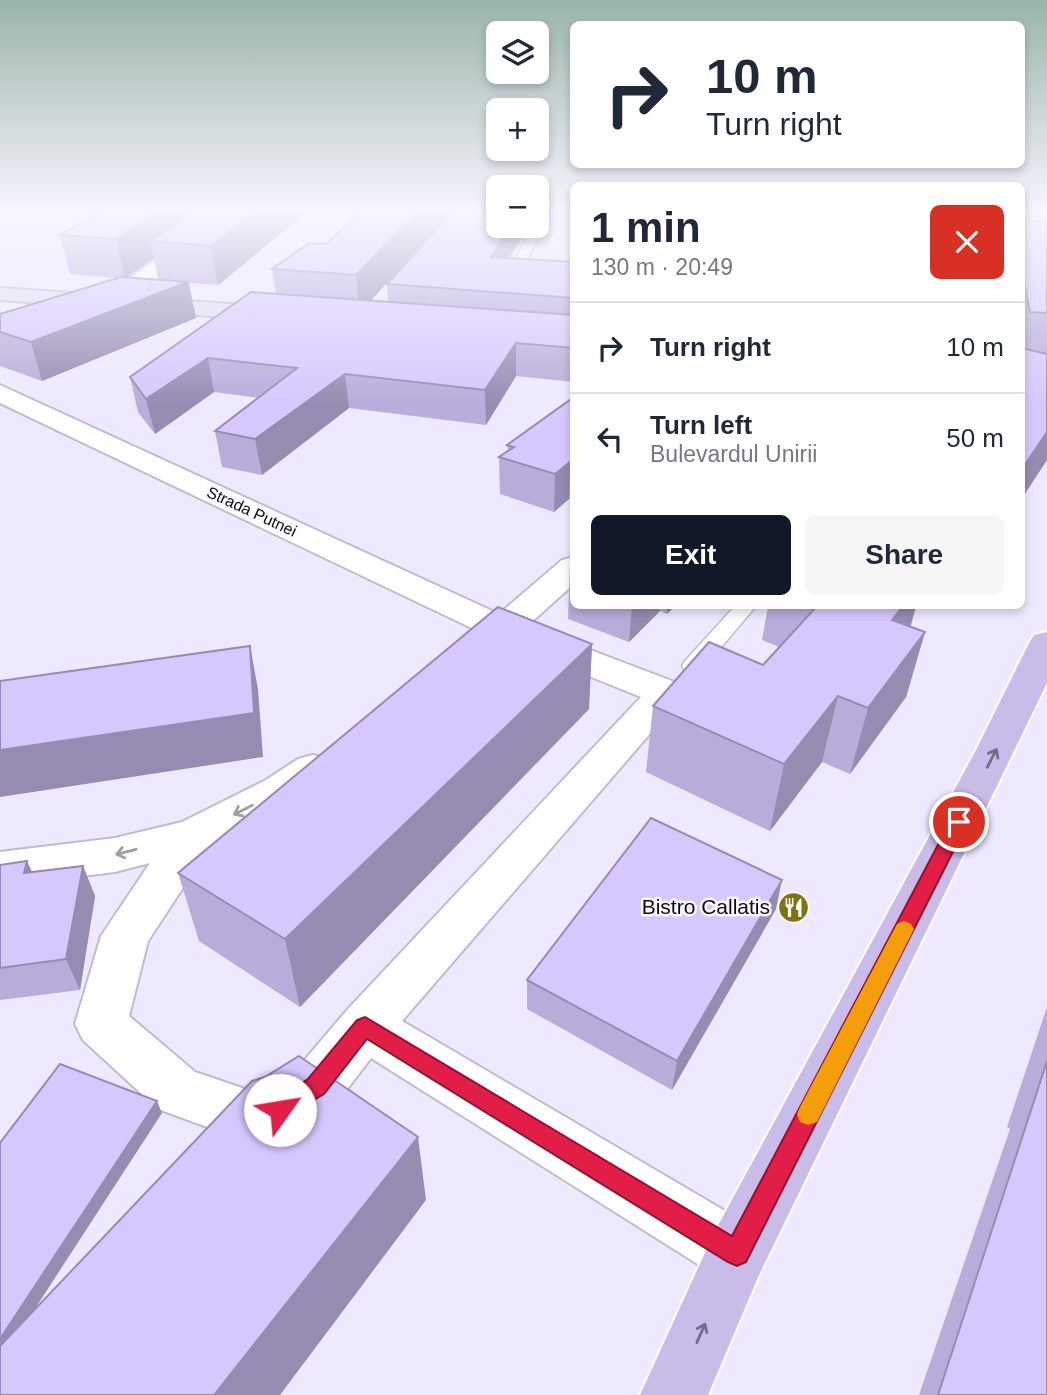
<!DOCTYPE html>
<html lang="en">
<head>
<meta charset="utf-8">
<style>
  :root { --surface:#fff; --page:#f6f6f7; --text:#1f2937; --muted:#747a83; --line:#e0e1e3; --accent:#111827 }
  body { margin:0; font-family:Helvetica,sans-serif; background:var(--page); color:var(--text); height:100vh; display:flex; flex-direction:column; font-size:26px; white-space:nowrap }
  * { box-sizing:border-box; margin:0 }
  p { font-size:23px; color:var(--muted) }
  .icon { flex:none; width:38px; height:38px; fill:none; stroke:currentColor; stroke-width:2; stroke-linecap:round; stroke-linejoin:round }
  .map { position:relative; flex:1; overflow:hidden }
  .side { position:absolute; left:570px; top:182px; width:455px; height:427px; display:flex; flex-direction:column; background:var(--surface); border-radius:10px; box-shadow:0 4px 10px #0003 }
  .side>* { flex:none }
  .banner { position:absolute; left:570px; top:21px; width:455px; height:147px; border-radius:10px; box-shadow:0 4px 10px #0003; background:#fff; color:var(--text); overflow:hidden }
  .fabs { position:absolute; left:486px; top:21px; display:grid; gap:14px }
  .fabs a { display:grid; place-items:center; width:63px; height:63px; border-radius:10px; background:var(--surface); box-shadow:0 4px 10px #0003; font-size:35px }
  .pin { position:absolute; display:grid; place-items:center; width:60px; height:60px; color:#fff; margin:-30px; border:4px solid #fff; border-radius:50%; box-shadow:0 2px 7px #0007 }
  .me { position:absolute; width:77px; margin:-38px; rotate:58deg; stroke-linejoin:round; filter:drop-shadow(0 0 5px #0008) }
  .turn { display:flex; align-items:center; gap:24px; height:147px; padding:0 21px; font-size:32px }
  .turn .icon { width:91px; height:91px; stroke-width:2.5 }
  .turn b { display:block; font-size:49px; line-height:60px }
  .round { display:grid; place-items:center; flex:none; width:74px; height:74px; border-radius:10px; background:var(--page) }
  .overview { display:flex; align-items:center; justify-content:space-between; height:119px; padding:0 21px }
  h1 { font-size:42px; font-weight:700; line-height:52px }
  .action { display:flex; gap:14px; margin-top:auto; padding:14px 21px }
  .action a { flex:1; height:80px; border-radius:10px; background:var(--accent); color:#fff; font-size:28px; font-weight:700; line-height:80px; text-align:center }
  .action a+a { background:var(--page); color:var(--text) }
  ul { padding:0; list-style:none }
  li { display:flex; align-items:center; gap:21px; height:91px; padding:0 21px; border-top:2px solid var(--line) }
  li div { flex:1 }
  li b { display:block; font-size:26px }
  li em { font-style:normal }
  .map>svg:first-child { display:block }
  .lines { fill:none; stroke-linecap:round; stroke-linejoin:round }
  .lane-casing { stroke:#c0bbcf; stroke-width:3 }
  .street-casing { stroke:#c0bbcf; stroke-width:4 }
  .secondary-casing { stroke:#c0bbcf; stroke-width:4 }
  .primary-casing { stroke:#fff; stroke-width:4 }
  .lane { fill:#fff; fill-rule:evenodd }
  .street { fill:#fff; fill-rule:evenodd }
  .secondary { fill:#e4ddf4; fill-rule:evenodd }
  .primary { fill:#c9bce8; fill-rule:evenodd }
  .wall { fill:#b8acda; fill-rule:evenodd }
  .shaded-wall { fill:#968cb2 }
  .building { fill:#d6c8fe; stroke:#968cb2; stroke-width:2 }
  .oneway { stroke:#756d88 }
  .oneway2 { stroke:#9f9ea1 }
  .route { fill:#e11d48; stroke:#92132f; stroke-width:2 }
  .slow { fill:#f59e0b }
  .labels { text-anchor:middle; stroke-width:5; stroke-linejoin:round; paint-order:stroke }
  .far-street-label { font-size:16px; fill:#0e0c13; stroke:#faf9fd }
  .near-poi-label { font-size:21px; fill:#0e0c13; stroke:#faf9fd; text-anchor:end }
</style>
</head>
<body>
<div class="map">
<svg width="1047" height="1395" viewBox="0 0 1047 1395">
  <rect width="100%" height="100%" fill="#eee9fe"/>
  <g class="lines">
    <defs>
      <g id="lane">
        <polygon points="543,209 553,209 518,276 512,280 508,279 506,276 530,233 494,228 488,225 499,222 499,226 537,226"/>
        <polygon points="735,606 756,606 701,671 685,671 682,666 685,661"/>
      </g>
      <g id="street">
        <polygon points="226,209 247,209 139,293 114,306 0,348 0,333 98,296 123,283"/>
        <path d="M0 385 499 614 562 560 574 557V584L527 626 680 684 685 693 402 1021 759 1231 768 1253 759 1275 737 1284 715 1275 371 1058 335 1105 282 1140 262 1147 158 1109 83 1040 75 1024 101 936 150 863 115 872 0 886V852L115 838 182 822 266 780 298 759 313 755 328 759 334 769 328 779 296 802 209 848 148 941 129 1016 195 1072 257 1093 297 1069 347 1010 641 697 507 643C496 653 488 654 473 651L468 643 478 631 0 403Z"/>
      </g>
      <polygon id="secondary" points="0,288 275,307 283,309 286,314 283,319 275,321 0,300"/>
      <polygon id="primary" points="1047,632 1047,683 759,1275 708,1395 640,1395 715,1231 976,750 1029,643 1034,635"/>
    </defs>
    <!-- lane casing -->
    <use href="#lane" class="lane-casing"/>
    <!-- street casing -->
    <use href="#street" class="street-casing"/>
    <!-- secondary casing -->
    <use href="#secondary" class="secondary-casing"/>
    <!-- primary casing -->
    <use href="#primary" class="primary-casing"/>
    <!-- lane -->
    <use href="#lane" class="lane"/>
    <!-- street -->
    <use href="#street" class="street"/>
    <!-- secondary -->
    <use href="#secondary" class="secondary"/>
    <!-- primary -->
    <use href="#primary" class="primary"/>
  </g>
  <!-- wall -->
  <g class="wall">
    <path d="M311 209 218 285 189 283 196 318 42 381 0 366V314L117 278 70 274 60 235ZM154 258 158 279 127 277Z"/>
    <polygon points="364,209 371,301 388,302 387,284 524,226 524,235 509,258 574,262 574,382 516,376 486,425 349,408 262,475 222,467 215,431 259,398 214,392 155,434 138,412 130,377 276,294 272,269 326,244"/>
    <polygon points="1022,209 1031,216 1029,221 1047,222 1047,460 1022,498"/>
    <polygon points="574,397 574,500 569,499 554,512 500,494 499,457 508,451 507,445"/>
    <polygon points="574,559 574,606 675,606 667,614 660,611 629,642 568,619 570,563"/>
    <polygon points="768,606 916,606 910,626 925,632 906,697 850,774 822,762 770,831 646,772 653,706 763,665 779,647 762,640"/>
    <polygon points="592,644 589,709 300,1007 199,941 178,873"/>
    <polygon points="0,865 32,872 83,866 95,896 80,990 0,1000"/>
    <polygon points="776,909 672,1090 527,1009 527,980"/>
    <polygon points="1047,1007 1047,1395 919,1395 1010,1129 1007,1127"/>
  </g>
  <!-- shaded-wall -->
  <g class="shaded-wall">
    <polygon points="161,209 221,209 150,241 154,258 125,278 116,239"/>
    <polygon points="260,209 311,209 218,285 211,246"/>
    <polygon points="420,209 453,209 360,313 356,275"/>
    <polygon points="512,226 524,226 524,235 491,286 491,257"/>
    <polygon points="188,282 196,318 42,381 31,342"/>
    <polygon points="516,343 516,376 486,425 485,390"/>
    <polygon points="208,358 214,392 155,434 146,399"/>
    <polygon points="345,374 349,408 262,475 255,439"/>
    <polygon points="1047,432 1047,460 1022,498 1022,469"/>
    <polygon points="570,462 569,499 554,512 555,474"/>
    <polygon points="632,606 660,606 660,611 629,642"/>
    <polygon points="667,606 675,606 667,614"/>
    <polygon points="903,606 916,606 907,640 892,620"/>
    <polygon points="925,632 906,697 850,774 868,708"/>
    <polygon points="592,644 589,709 300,1007 285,939"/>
    <polygon points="250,646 258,689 263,757 0,797 0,750"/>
    <polygon points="838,696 822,762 770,831 784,764"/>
    <polygon points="27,861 41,891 24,873"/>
    <polygon points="83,866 95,896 80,990 66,959"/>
    <polygon points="782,880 776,909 672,1090 677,1061"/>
    <polygon points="157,1101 162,1113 1,1361 0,1360 0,1339"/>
    <polygon points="418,1137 426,1200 280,1395 214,1395"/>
  </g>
  <!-- building -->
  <g class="building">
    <polygon points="105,209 161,209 116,239 60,235"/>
    <polygon points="196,209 260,209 211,246 150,241"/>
    <polygon points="364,209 420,209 356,275 272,269 309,243 326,244"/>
    <polygon points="455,209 499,209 499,226 512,226 491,257 574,262 574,298 387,284"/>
    <polygon points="1022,209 1029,209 1031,216 1022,215"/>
    <polygon points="1022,220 1047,222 1047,313 1030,312 1022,273"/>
    <polygon points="121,277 188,282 31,342 0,332 0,314"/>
    <polygon points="251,292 574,315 574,348 516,343 485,390 345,374 255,439 215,431 297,368 208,358 146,399 130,377"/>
    <polygon points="1022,348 1047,354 1047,432 1022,469"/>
    <polygon points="574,397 574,463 570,462 555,474 499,457 514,447 507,445"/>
    <polygon points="817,606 903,606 892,620 925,632 868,708 838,696 784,764 653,706 709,642 763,665"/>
    <polygon points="498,607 592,644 285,939 178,873"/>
    <polygon points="250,646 254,713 0,750 0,681"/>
    <polygon points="651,818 782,880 677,1061 527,980"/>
    <polygon points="27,861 24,873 83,866 66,959 0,968 0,865"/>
    <polygon points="299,1056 418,1137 214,1395 0,1395 0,1346 252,1081 265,1077"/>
    <polygon points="1047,1061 1047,1395 938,1395"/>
    <polygon points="60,1064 157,1101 0,1339 0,1143"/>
  </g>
  <!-- one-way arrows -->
  <defs><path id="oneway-shaft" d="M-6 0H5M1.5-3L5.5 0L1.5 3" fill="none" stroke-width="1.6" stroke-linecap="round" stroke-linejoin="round" transform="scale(1.75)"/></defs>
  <g class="oneway">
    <use href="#oneway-shaft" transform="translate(992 758) rotate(-63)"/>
    <use href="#oneway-shaft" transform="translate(701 1333) rotate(-66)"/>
  </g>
  <g class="oneway2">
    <use href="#oneway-shaft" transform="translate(243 810) rotate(153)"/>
    <use href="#oneway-shaft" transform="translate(126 852) rotate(166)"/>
  </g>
  <!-- sky -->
  <linearGradient id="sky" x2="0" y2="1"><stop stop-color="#9ab4aa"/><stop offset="0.52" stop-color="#f7f5ff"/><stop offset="1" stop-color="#f7f5ff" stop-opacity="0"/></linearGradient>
  <rect width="1047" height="405" fill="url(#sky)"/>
  <!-- route -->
  <polygon class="route" points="959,816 965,818 968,822 746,1262 737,1266 728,1262 367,1039 324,1094 280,1120 272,1117 268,1110 272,1102 308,1079 357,1020 365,1017 732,1236 950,822 953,818"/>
  <!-- slow -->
  <polygon class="slow" points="904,921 911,924 914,929 817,1122 808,1125 800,1122 797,1114 800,1107 897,924"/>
  <!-- icons -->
  <defs>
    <symbol id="restaurant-disc" viewBox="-11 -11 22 22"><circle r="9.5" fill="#7f7212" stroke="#faf9fd"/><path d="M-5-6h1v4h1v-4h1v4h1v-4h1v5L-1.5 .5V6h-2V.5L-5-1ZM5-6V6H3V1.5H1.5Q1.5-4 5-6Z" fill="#fff"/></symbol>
  </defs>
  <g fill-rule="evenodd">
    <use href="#restaurant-disc" x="776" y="890" width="35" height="35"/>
  </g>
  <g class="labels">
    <!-- far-street labels -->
    <g class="far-street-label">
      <text transform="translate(252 511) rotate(25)" y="6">Strada Putnei</text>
    </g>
    <!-- near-poi labels -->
    <g class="near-poi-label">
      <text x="770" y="914">Bistro Callatis</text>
    </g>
  </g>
</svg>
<div class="fabs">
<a><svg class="icon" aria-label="layers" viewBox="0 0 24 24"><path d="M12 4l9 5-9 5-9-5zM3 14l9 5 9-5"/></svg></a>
<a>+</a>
<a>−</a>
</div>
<div class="pin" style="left:959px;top:822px;background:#d93025"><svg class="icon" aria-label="arrive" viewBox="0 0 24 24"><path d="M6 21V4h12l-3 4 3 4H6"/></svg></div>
<svg class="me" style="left:280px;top:1110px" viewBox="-20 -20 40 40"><circle r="19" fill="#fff"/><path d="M0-13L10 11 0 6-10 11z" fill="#e11d48"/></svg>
<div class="banner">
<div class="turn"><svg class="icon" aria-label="right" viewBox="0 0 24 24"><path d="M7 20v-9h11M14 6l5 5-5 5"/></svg><div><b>10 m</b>Turn right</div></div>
</div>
<section class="side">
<div class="overview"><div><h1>1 min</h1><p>130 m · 20:49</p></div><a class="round" style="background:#d93025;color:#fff"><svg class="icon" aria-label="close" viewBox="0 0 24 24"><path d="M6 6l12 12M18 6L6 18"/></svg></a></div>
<ul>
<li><svg class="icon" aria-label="right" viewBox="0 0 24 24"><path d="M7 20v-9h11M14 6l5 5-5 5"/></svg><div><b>Turn right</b></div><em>10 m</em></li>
<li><svg class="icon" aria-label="left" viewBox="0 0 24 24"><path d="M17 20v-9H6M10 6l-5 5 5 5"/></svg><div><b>Turn left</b><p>Bulevardul Unirii</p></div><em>50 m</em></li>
</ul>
<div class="action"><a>Exit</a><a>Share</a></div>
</section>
</div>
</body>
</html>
